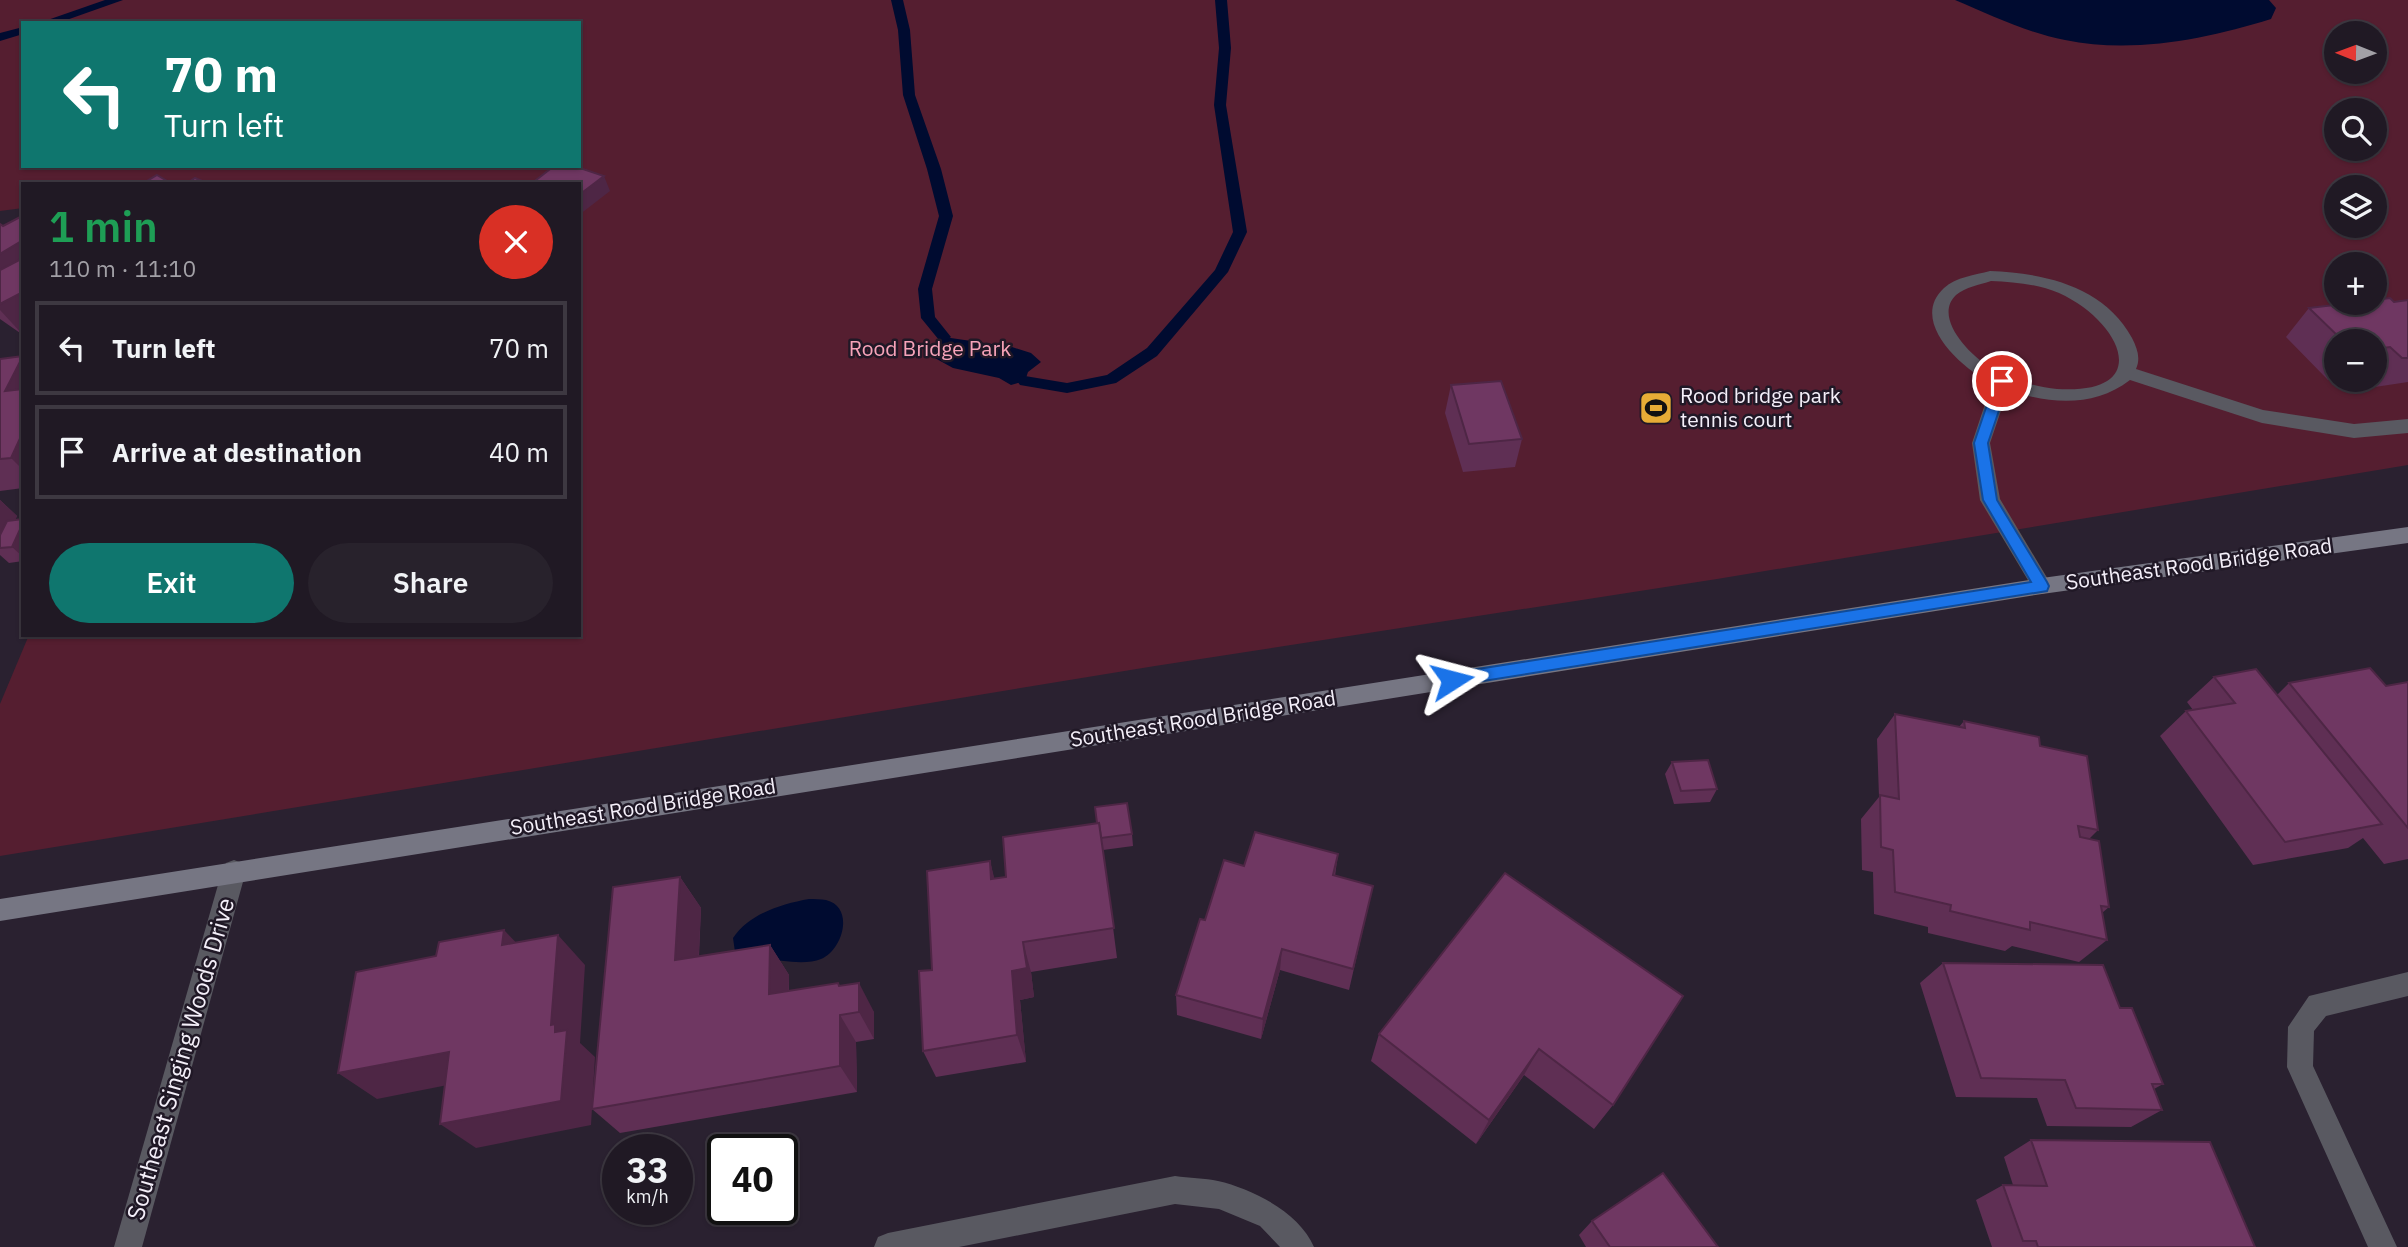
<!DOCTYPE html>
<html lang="en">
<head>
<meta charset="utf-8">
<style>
  :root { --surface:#201924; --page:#28222c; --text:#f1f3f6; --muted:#a2a0a6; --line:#3d3841; --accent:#0f766e }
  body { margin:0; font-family:"IBM Plex Sans",sans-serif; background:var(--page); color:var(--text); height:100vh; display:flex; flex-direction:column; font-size:26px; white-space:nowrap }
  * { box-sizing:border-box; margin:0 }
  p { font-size:23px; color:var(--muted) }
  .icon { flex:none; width:38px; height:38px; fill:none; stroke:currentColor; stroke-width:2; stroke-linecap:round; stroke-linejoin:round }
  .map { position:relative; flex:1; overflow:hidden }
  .side { position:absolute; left:21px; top:182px; width:560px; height:455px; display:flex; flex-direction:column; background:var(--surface); border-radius:0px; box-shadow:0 2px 5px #0004,0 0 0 2px var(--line) }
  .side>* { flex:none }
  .top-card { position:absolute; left:21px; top:21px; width:560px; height:147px; border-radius:0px; box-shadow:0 2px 5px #0004,0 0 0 2px var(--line); background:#0f766e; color:#fff; overflow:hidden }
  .needle { width:46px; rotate:271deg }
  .buttons { position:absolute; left:2324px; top:21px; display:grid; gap:14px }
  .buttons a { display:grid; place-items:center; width:63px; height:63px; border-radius:50%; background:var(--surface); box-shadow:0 2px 5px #0004,0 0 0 2px var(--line); font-size:35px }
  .speed { position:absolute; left:602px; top:1134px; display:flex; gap:14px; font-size:35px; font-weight:700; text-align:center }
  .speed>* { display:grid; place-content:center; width:91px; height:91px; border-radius:50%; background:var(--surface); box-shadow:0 2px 5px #0004,0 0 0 2px var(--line); line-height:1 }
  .speed small { font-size:18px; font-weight:400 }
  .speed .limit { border:4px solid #111; border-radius:10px; background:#fff; color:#111 }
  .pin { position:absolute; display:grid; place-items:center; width:60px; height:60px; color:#fff; margin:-30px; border:4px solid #fff; border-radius:50%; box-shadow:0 2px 7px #0007 }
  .me { position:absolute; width:77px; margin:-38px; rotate:81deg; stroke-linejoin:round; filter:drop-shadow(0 0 5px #0008) }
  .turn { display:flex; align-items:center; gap:24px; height:147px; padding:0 28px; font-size:32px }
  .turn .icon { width:91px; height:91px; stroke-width:2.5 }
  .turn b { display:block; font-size:49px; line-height:60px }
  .round { display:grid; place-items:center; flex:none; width:74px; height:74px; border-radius:37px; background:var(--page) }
  .summary { display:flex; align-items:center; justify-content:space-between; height:119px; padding:0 28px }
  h1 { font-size:42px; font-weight:600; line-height:52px; color:#1e9e55 }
  .primary-button { display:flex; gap:14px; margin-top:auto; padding:14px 28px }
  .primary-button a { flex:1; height:80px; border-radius:42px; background:var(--accent); color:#fff; font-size:28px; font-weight:600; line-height:80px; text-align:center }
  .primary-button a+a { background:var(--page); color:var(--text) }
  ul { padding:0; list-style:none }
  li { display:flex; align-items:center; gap:21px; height:94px; margin:0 14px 10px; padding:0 14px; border:4px solid var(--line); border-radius:0px }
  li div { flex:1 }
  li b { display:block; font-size:26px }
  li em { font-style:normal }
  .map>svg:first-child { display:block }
  .green { fill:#551e30; fill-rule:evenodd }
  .water { fill:#000b30 }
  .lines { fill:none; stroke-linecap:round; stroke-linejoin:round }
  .stream { fill:#000b30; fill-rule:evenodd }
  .lane { fill:#595961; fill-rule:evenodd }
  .street { fill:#595961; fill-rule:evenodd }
  .secondary { fill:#767683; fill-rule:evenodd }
  .wall { fill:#5f2f54 }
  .shaded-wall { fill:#4e2645 }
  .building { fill:#6f3762; stroke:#4e2645; stroke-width:2 }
  .route { fill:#1a73e8; stroke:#114b97; stroke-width:2 }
  .labels { text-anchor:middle; stroke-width:5; stroke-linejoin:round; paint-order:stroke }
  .park-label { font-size:21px; fill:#f7a3b9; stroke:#201826 }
  .poi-label { font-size:21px; fill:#f4eff9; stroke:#201826; text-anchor:start }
  .street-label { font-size:21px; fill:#f4eff9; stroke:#201826 }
  .near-street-label { font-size:24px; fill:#f4eff9; stroke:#201826 }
</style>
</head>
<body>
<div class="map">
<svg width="2408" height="1247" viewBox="0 0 2408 1247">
  <rect width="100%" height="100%" fill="#2a2130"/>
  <!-- green -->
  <path class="green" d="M0 0H2408V465L1717 579 1155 666 0 856V704L29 635H579V184H23V208L0 211ZM23 23H579V166H23ZM2336 33H2375V72H2336ZM2336 110H2375V149H2336ZM2336 187H2375V226H2336ZM2336 264H2375V303H2336ZM2336 341H2375V380H2336Z"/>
  <!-- water -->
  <g class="water">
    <path d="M1955 0H2269L2276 8 2271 19C2207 39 2133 54 2065 40 2028 33 1990 15 1955 0Z"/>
    <polygon points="944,337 1012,347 1031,353 1041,362 1028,372 1025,381 1011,385 999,378 953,368 933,357 935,348"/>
    <path d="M809 899C814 899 821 899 826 900 855 907 843 950 821 959 800 968 757 956 735 952L733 938C749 914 781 904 809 899Z"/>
  </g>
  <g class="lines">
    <!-- stream -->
    <g class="stream">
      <polygon points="105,0 123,0 58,23 39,23"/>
      <polygon points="891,0 903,0 910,30 915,95 941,169 953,216 932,289 935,317 951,337 944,342 939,340 921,318 918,289 939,216 927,169 903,95 898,30"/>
      <polygon points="1215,0 1227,0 1231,48 1226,105 1247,232 1228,272 1157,356 1116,383 1067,393 1020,385 1017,381 1020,377 1025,376 1067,383 1107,375 1147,348 1215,270 1233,232 1214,105 1219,48"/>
      <polygon points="23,27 23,34 0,41 0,33"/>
    </g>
    <!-- lane -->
    <path class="lane" d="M1990 271C2043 273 2104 286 2132 338 2137 348 2141 358 2136 369L2263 410 2354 424 2408 419V433L2354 438 2262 423 2130 380C2094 408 2049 404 2008 390L1990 443 2000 499 2052 586 2049 592 2042 594 2035 592 1980 500 1972 443 1992 383C1963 370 1908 321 1944 288 1956 277 1975 275 1990 271ZM1991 281C2014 282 2038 284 2059 293 2121 321 2156 395 2057 389 2033 387 2007 378 1987 365 1969 354 1933 317 1956 295 1966 287 1979 285 1991 281Z"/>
    <!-- street -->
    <g class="street">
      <polygon points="234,860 242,863 246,871 142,1247 114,1247 222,871 226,863"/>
      <polygon points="2408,972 2408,996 2326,1016 2314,1031 2313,1066 2397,1247 2368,1247 2287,1067 2288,1027 2309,996"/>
      <path d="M1175 1176C1189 1178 1205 1178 1218 1181 1253 1189 1300 1213 1314 1247H1280L1260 1226 1219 1209 1175 1204 959 1247H874L878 1237 888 1233Z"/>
    </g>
    <!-- secondary -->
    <polygon class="secondary" points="2408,527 2408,543 2042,594 0,921 0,899 2042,578"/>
  </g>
  <!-- wall -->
  <g class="wall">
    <polygon points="23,216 23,335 0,319 0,224 3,226"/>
    <polygon points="2408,300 2408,382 2375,387 2368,380 2375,380 2375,341 2336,341 2336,379 2328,380 2286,337 2309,308"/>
    <polygon points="23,357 23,488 0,491 0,359"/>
    <polygon points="1451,385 1522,439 1515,467 1463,472 1445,413"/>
    <polygon points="0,500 17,516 15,520 23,519 23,561 9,563 0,555"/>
    <polygon points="2214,677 2277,695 2289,683 2386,686 2408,682 2408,859 2384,864 2363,838 2348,848 2253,865 2160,736 2186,711 2193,710 2187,702"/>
    <polygon points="1895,714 1959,727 1964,721 2040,746 2098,830 2089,839 2109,907 2102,913 2107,940 2079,962 2012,946 2005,951 1928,933 1928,927 1874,914 1873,872 1862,870 1861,819 1879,797 1877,739"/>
    <polygon points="1672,762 1717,789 1710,802 1674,804 1665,774"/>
    <polygon points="1097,823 1132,834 1133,846 1103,850 1117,958 1031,972 1034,997 1020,1000 1026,1062 936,1077 923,1051 932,970 990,861 994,879 1006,877"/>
    <polygon points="1338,854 1335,876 1373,886 1349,990 1280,970 1261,1039 1177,1015 1176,995 1205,920 1244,866"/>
    <polygon points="680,877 701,908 699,956 770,945 789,975 789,991 838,983 840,986 874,1012 874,1039 856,1042 857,1092 620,1133 592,1109"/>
    <polygon points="1943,963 2120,1008 2163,1084 2154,1089 2162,1110 2131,1127 2047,1126 2037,1098 1956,1097 1920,983"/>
    <polygon points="1683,996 1613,1105 1594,1129 1524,1075 1476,1144 1371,1061 1379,1034"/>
    <polygon points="2031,1140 2255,1247 1992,1247 1976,1200 2003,1185 2013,1185 2004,1157"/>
    <polygon points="1592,1221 1718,1247 1586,1247 1579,1235"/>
  </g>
  <!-- shaded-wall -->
  <g class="shaded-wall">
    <polygon points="604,176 610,191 579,215 579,195"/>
    <polygon points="23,240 23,284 0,298 0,254"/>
    <polygon points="23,292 23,335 0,310 0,304"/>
    <polygon points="23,357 23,410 5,391"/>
    <polygon points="23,432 23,470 11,458"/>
    <polygon points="0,500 17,516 2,548 0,548"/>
    <polygon points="23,523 23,557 12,547"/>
    <polygon points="990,861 998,893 991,879"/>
    <polygon points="680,877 701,908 697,989 675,960"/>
    <polygon points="504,930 533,960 502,945"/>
    <polygon points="558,935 585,965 580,1043 595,1057 591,1125 476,1148 440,1124 555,1032 551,1025"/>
    <polygon points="1023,942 1031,972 1034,997 1020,1000 1026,1062 1017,1035 1012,971"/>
    <polygon points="770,945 789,975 788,1022 769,994"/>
    <polygon points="1282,949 1280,970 1261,1039 1263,1019"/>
    <polygon points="859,983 874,1012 874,1039 859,1012"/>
    <polygon points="840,1015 856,1042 857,1092 840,1066"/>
    <polygon points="1539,1049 1524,1075 1476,1144 1489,1120"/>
    <polygon points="449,1052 483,1078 377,1099 338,1073"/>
  </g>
  <!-- building -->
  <g class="building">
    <polygon points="554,166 574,166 604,176 579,195 579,184 531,184"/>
    <polygon points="157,175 172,184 142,184"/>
    <polygon points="195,178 209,184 186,184"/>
    <polygon points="22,216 23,216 23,240 0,254 0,224 3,226"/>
    <polygon points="23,258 23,292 0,304 0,270"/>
    <polygon points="2390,298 2394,302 2408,300 2408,358 2402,358 2390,347 2375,349 2375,341 2343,341 2309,308 2351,303 2375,303 2375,300"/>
    <polygon points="23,356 5,391 23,389 23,432 11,458 0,459 0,359"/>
    <polygon points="1501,381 1522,439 1469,444 1451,385"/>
    <polygon points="23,519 23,523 12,547 0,548 0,535 7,521"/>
    <polygon points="2370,668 2386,686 2408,682 2408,828 2289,683"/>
    <polygon points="2256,669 2382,824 2285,842 2186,711 2235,703 2214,677"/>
    <polygon points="1895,714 1965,728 1964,721 2039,737 2040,746 2087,756 2098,830 2078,826 2080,837 2099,841 2109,907 2101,906 2107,940 2030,922 2030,930 1950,911 1951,905 1895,892 1893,850 1881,847 1880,795 1899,799"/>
    <polygon points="1708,760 1717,789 1681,791 1672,762"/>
    <polygon points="1127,803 1132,834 1101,838 1099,823 1097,823 1095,807"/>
    <polygon points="1099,823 1114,928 1023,942 1027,968 1012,971 1017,1035 923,1051 919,971 932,970 927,871 990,861 991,879 1006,877 1003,837"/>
    <polygon points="1255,832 1338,854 1333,875 1373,886 1353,969 1282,949 1263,1019 1176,995 1200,919 1205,920 1224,860 1244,866"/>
    <polygon points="1505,873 1683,996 1613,1105 1539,1049 1489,1120 1379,1034"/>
    <polygon points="680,877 675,960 770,945 769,994 838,983 839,986 859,983 859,1012 840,1015 840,1066 592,1109 613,887"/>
    <polygon points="504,930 502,945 558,935 551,1025 555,1024 555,1032 567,1030 561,1101 440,1124 449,1052 338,1073 356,972 436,956 439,942"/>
    <polygon points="1943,963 2103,965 2120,1008 2132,1008 2163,1084 2152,1084 2162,1110 2076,1108 2065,1080 1981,1078"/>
    <polygon points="2031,1140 2210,1142 2255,1247 2038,1247 2036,1241 2023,1241 2003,1185 2047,1186"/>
    <polygon points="1663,1173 1718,1247 1610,1247 1592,1221"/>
  </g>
  <!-- route -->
  <polygon class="route" points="2002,376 2009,381 1988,443 1997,500 2047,582 2049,586 2047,591 1452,686 1446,684 1443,680 1446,675 1452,673 2031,582 1983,500 1974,443 1995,381"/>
  <!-- icons -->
  <defs>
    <symbol id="stadium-square" viewBox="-11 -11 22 22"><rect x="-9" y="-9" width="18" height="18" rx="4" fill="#e6ac36" stroke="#201826"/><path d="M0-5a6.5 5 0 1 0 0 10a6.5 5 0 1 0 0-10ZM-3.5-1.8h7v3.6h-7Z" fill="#111"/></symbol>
  </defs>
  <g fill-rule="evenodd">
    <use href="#stadium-square" x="1637" y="389" width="38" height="38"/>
  </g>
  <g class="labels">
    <!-- park labels -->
    <g class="park-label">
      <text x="930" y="356">Rood Bridge Park</text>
    </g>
    <!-- poi labels -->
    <g class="poi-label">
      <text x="1680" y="403">Rood bridge park<tspan x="1680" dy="24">tennis court</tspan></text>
    </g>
    <!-- street labels -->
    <g class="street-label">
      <text transform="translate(2199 564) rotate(-8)" y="7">Southeast Rood Bridge Road</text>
      <text transform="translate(1203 719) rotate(-9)" y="7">Southeast Rood Bridge Road</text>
      <text transform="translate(643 807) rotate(-9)" y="7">Southeast Rood Bridge Road</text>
    </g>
    <!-- near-street labels -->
    <g class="near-street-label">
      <text transform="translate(181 1059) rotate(-74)" y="8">Southeast Singing Woods Drive</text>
    </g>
  </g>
</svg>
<div class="buttons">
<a><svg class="needle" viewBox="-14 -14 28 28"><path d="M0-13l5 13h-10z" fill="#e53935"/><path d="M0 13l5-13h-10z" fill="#a2a0a6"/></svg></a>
<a><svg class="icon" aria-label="search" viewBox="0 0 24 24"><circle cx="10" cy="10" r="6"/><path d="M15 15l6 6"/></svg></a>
<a><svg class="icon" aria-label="layers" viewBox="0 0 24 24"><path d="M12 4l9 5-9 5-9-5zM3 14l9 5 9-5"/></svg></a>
<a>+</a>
<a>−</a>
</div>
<div class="speed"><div>33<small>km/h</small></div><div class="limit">40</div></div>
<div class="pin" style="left:2002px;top:381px;background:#d93025"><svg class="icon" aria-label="arrive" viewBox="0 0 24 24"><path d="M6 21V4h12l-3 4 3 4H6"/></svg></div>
<svg class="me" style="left:1452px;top:680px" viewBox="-20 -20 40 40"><path d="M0-17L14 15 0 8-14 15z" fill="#1a73e8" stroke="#fff" stroke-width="4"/></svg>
<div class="top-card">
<div class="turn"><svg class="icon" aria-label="left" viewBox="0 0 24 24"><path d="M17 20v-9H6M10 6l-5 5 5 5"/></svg><div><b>70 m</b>Turn left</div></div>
</div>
<section class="side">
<div class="summary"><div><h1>1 min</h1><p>110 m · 11:10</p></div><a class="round" style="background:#d93025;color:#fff"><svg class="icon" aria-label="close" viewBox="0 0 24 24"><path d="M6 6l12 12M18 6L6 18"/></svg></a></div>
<ul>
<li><svg class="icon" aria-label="left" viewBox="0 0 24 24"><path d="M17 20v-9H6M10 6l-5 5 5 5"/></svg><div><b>Turn left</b></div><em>70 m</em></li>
<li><svg class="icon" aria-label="arrive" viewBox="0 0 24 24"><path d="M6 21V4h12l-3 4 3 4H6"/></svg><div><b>Arrive at destination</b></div><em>40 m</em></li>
</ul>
<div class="primary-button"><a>Exit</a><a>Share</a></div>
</section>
</div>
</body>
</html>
